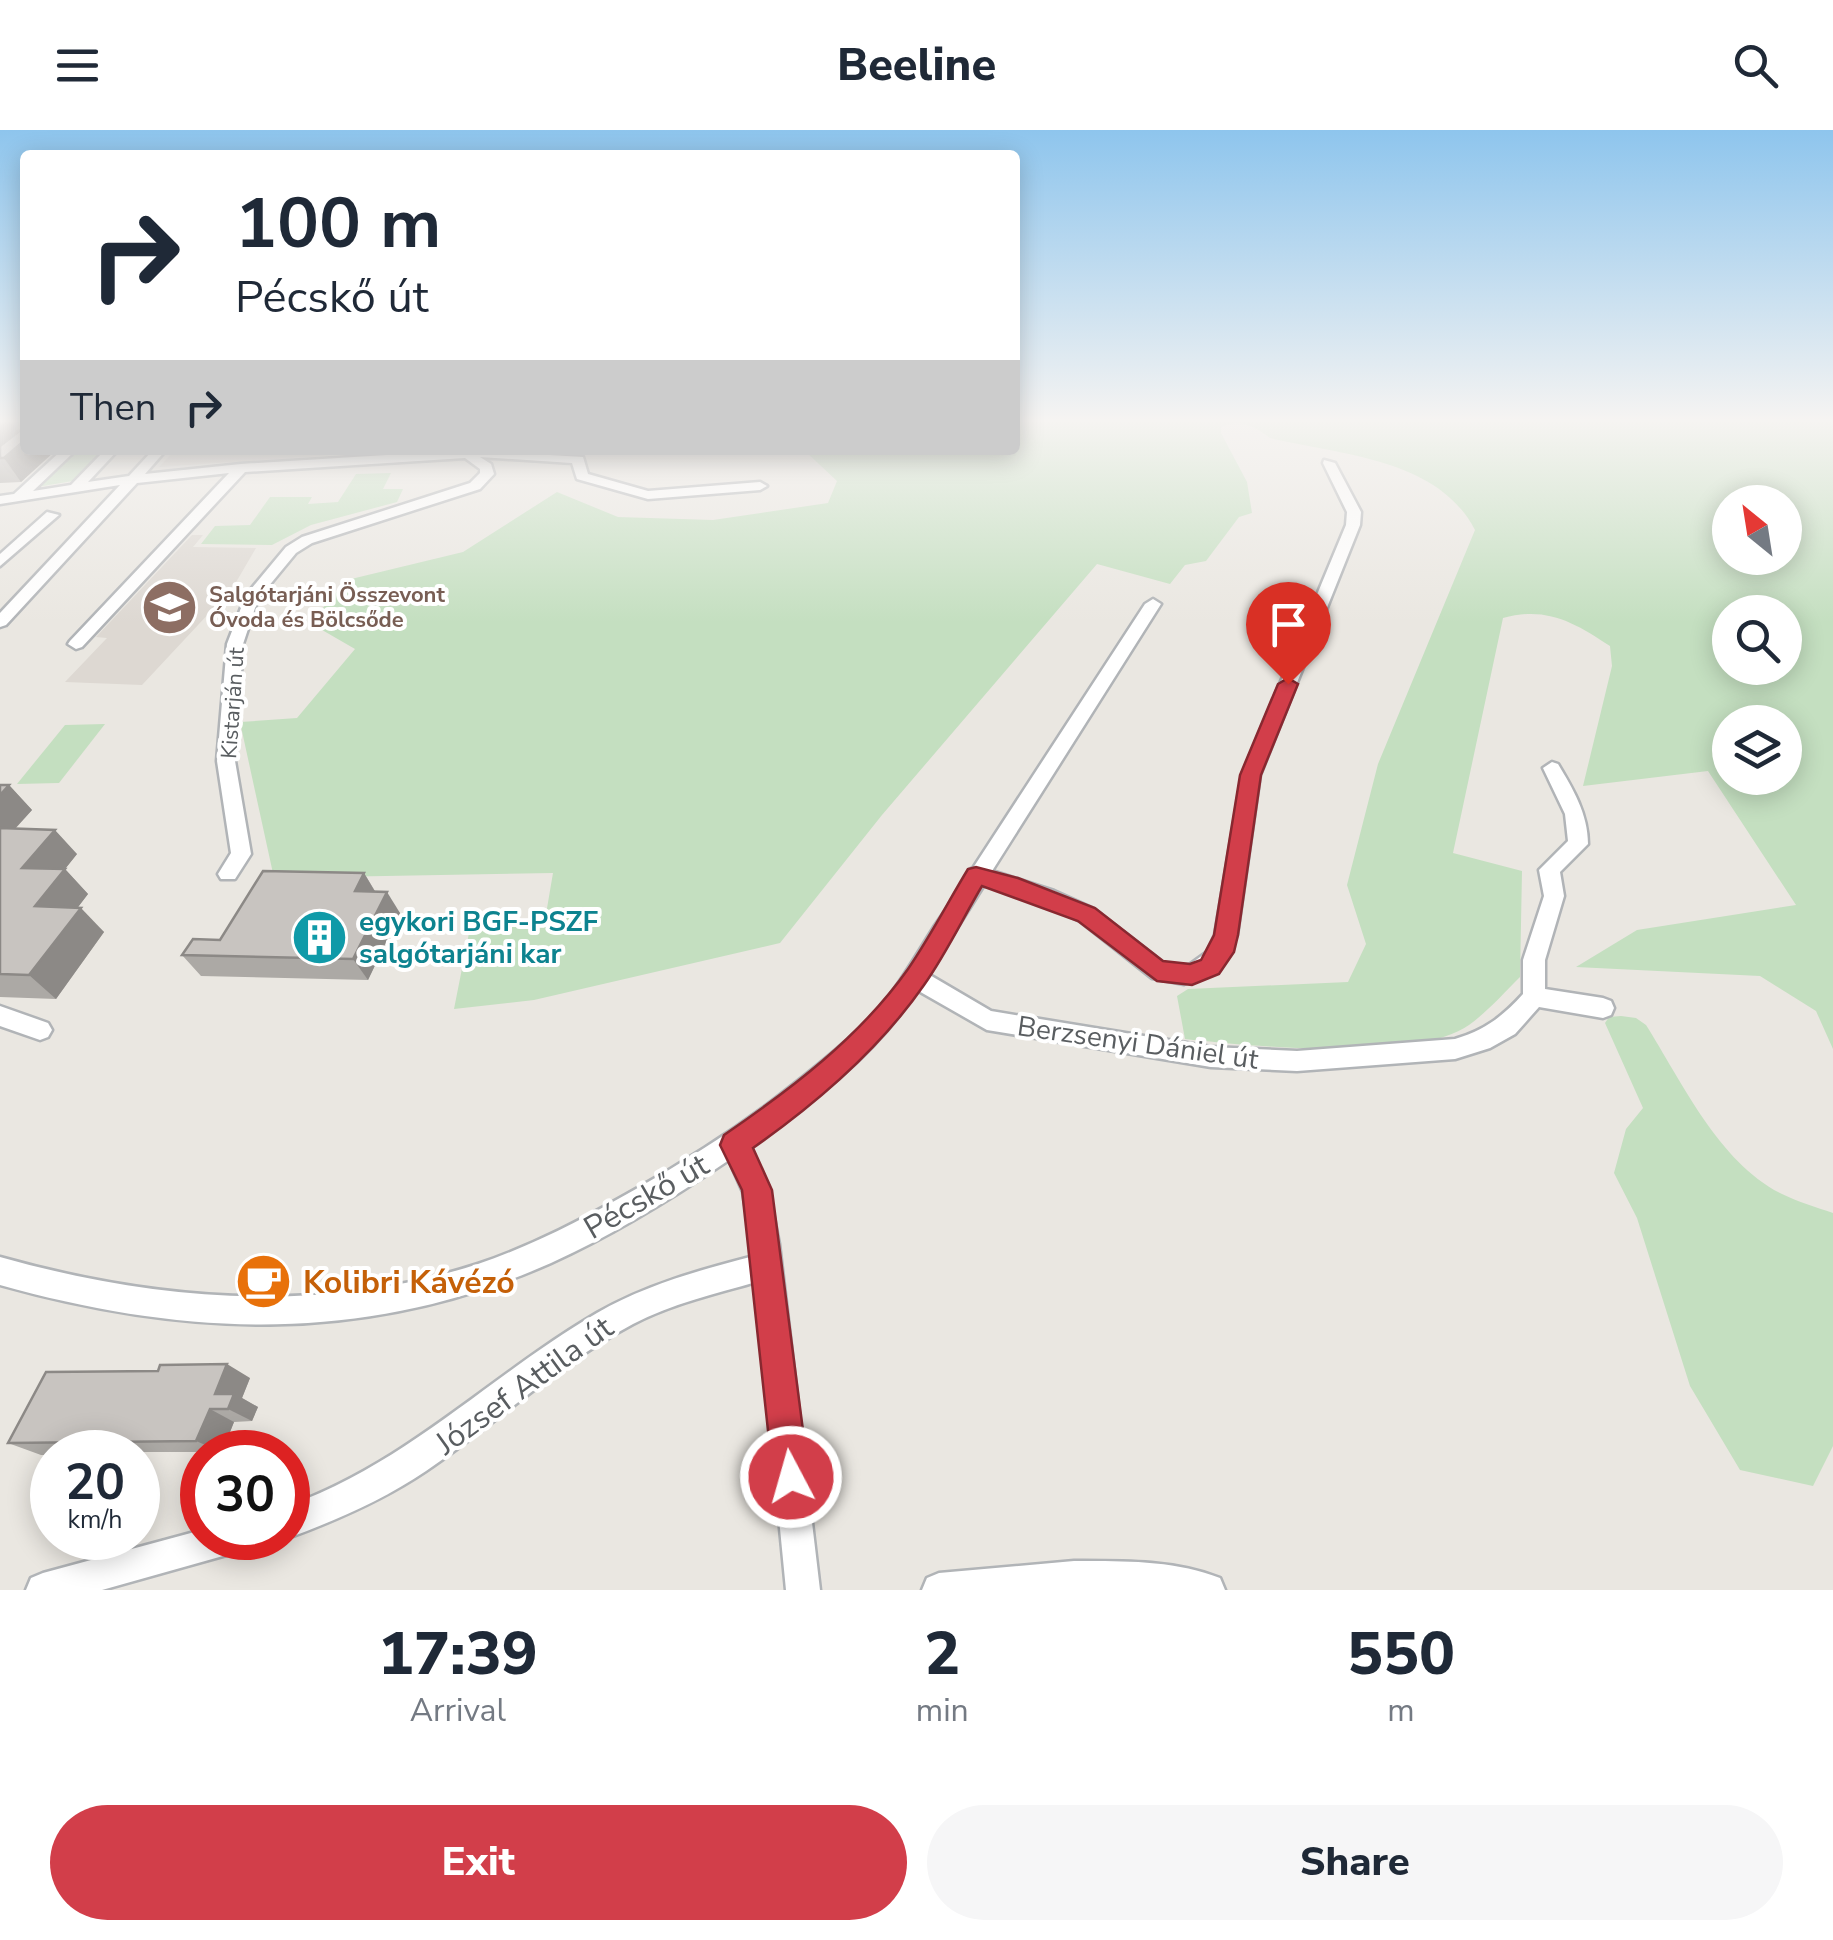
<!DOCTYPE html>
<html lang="en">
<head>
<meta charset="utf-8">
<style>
  :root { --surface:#fff; --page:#f6f6f7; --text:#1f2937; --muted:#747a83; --accent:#d23e4a }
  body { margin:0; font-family:"Nunito Sans",sans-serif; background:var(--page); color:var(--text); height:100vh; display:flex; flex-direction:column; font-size:38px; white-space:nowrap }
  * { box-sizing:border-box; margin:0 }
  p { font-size:32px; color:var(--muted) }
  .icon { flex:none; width:55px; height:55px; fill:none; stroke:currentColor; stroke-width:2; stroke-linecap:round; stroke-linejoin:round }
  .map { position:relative; height:1460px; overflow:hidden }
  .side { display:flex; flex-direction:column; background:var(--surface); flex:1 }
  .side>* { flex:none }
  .hud { position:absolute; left:20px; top:20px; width:1000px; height:305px; border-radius:10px; box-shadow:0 5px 25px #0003; background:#fff; color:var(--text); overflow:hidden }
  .needle { width:65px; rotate:330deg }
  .tools { position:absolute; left:1712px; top:355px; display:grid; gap:20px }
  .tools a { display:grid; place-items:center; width:90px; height:90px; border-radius:50%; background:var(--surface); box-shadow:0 5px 25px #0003; font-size:50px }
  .speed { position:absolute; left:30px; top:1300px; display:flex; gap:20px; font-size:50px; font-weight:700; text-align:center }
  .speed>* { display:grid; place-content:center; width:130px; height:130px; border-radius:50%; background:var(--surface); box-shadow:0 5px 25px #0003; line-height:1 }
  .speed small { font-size:25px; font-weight:400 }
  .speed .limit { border:15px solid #d22; background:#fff; color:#111 }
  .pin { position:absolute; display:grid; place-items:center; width:85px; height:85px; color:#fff; margin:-102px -42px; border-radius:50% 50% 50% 0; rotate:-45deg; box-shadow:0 0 10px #0007 }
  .pin .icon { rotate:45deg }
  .me { position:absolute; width:110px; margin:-55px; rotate:354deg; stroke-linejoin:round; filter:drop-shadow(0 0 8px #0008) }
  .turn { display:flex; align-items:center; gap:35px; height:210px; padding:0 50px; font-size:45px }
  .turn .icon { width:130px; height:130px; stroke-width:2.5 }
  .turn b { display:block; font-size:70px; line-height:85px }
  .then { display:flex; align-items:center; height:95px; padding:0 50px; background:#0003; gap:20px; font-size:38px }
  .eta { display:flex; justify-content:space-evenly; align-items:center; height:170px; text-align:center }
  .eta b { font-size:60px; font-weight:800; line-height:70px }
  .action { display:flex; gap:20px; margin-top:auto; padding:20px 50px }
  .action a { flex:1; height:115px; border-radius:60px; background:var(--accent); color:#fff; font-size:40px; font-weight:800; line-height:115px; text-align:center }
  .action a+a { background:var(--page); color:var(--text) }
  header { display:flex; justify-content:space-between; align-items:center; height:130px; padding:0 50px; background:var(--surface); font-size:45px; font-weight:800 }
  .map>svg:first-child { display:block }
  .education { fill:#ddd8d2 }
  .green { fill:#c4dfc0; fill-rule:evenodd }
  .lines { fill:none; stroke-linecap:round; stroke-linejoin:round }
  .minor-casing { stroke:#b1b4b7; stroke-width:5 }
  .minor { fill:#fff; fill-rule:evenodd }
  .wall { fill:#aca9a5 }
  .shaded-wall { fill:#8c8986 }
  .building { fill:#c8c4c0; stroke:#8c8986; stroke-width:2.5 }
  .route { fill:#d23e4a; stroke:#882830; stroke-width:2.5 }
  .labels { text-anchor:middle; stroke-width:8; stroke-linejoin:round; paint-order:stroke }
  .far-education-label { font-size:22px; font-weight:bold; fill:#785e54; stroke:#fff; text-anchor:start }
  .far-street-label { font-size:22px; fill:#595d60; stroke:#fff }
  .culture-label { font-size:28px; font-weight:bold; fill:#0d838f; stroke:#fff; text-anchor:start }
  .street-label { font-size:28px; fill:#595d60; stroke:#fff }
  .near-street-label { font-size:32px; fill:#595d60; stroke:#fff }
  .near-food-label { font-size:32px; font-weight:bold; fill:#c56008; stroke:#fff; text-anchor:start }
</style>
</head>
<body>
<header><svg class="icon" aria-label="menu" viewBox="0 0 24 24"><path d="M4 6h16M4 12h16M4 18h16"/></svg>Beeline<svg class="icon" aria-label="search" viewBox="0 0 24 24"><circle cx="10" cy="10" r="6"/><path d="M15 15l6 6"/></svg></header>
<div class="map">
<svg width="1833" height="1460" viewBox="0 0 1833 1460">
  <rect width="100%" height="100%" fill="#eae7e1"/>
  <!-- education -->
  <g class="education">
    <polygon points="175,320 412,320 159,337"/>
    <polygon points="192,405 203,405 193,417 256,418 232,459 242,459 232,473 220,473 212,480 142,555 65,552 107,508 96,507"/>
  </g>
  <!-- green -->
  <g class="green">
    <path d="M1015 289H1833V919L1816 881 1760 846 1576 837 1637 800 1796 775 1708 641 1583 656 1612 536 1610 516C1574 492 1546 476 1503 488L1453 723 1522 741 1520 847C1504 863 1487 882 1469 895 1415 933 1250 916 1185 909L1177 866 1188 859 1348 852 1366 814 1347 755 1378 634 1475 400C1438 328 1340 325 1270 308 1255 296 1239 288 1221 297V303L1247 352 1252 383 1239 387 1206 431 1185 435 1170 454 1097 434 882 685 780 813 534 870 454 879 470 798 545 790 553 743 274 748 240 592 297 588 355 519 310 493 347 450 463 422 557 362 618 387 713 390 828 373 837 351 804 320H1015ZM1730 372H1785V428H1730ZM1730 482H1785V538H1730ZM1730 592H1785V648H1730Z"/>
    <polygon points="73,320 108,320 79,350 31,358"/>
    <polygon points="391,343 383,359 403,359 397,372 311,395 272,415 201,414 215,396 250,395 270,367 312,367 308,374 338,372 356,344"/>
    <polygon points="105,594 59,653 17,654 65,595"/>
    <path d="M1621 886 1636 888 1646 895C1682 952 1719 1033 1782 1064 1798 1072 1816 1077 1833 1083V1316L1813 1356 1740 1340 1690 1256 1637 1088 1614 1043 1626 999 1643 978 1605 893 1609 887Z"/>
  </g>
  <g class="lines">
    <defs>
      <g id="minor">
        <polygon points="62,320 76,320 33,361 71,355 105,320 118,320 88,352 129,346 153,320 166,320 145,344 241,334 467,320 583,327 588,344 648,361 760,352 767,356 760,360 648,369 577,349 572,333 480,327 491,334 494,344 480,359 312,413 296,423 258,469 243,514 235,631 251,724 235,749 221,749 218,744 231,723 217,631 227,514 246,465 286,417 302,407 470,353 480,343 480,339 465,328 245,342 82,517 76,519 68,514 70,511 229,343 137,353 6,495 0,497 0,483 120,355 0,374 0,366 14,364"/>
        <path d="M1324 330 1335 333 1361 382 1360 395 1260 645 1237 805 1229 823 1214 842 1184 854 1152 848 1080 791 1040 772 984 755 928 844 991 881 1211 917 1297 921 1455 909C1485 900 1502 887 1523 864V830L1544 766 1539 740 1568 711 1565 684 1543 638 1552 632 1558 634C1573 659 1588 684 1588 714L1560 742 1564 766 1545 830V859L1603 868 1611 871 1614 878 1611 885 1603 888 1539 877 1515 904 1490 918 1455 929 1297 941 1211 937 987 900 917 860C878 923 810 974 749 1017L769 1062 779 1114 820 1460H786L756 1152C715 1164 671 1174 633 1194 558 1234 496 1294 426 1341 383 1370 337 1390 288 1408H287L288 1376C409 1332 488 1247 597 1183 645 1155 700 1140 754 1126L743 1062 729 1030C673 1068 613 1105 551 1133 368 1214 189 1208 0 1155V1127C157 1171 321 1185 478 1134 534 1115 585 1088 636 1059 691 1028 744 994 794 954 828 927 867 896 893 861 908 840 921 818 934 797 946 779 962 759 969 740L973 738 1145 474 1153 469 1161 474 992 741 1054 761 1094 779 1166 835H1189L1207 822 1215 805 1242 645 1346 395 1347 382 1323 333Z"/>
        <polygon points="47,382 59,385 0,436 0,424"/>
        <polygon points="0,876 48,893 52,900 48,907 40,910 0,896"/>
        <polygon points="202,1400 202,1408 246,1408 241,1419 230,1424 102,1460 26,1460 31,1448 43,1443"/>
        <path d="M1074 1431C1121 1431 1175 1430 1220 1448L1225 1460H922L927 1448 939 1443Z"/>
      </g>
    </defs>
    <!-- minor casing -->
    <use href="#minor" class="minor-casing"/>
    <!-- minor -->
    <use href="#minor" class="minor"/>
  </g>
  <!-- wall -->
  <g class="wall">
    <polygon points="0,289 25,289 25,320 56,320 21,352 0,353"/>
    <polygon points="178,320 234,320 231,324 180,323"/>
    <polygon points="268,320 325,320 323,323 269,323"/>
    <polygon points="0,655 9,655 32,680 15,699 77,724 65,739 88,764 77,778 104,802 56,869 0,867"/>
    <polygon points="364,743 375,761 400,783 368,850 201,846 182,825 220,810"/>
    <polygon points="250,1248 242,1268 258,1277 252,1291 234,1292 222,1322 52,1322 52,1325 41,1325 8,1313"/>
  </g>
  <!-- shaded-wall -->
  <g class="shaded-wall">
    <polygon points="10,289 25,310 25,320 56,320 21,352 4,328 0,328 0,295"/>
    <polygon points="9,655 32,680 0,715 0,665"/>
    <polygon points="55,700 77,724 65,739 88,764 60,801 35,776 22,738"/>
    <polygon points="364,743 377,765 355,761"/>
    <polygon points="387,762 400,783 368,850 353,829"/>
    <polygon points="81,778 104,802 56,869 29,845"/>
    <polygon points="227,1234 250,1248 242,1268 258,1277 252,1291 228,1279 215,1264"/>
    <polygon points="210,1279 234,1292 222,1322 196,1311"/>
  </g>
  <!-- building -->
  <g class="building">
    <polygon points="11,289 25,289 25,310 4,328 0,328 0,316 22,299 23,294"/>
    <polygon points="0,655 9,655 0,665"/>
    <polygon points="0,698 55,700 22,738 65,739 35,776 81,778 29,845 0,844"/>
    <polygon points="263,741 364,743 355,761 387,762 353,829 182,825 193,809 220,810"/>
    <polygon points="227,1234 215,1264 234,1264 228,1279 210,1279 196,1311 8,1313 46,1242 158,1241 160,1235"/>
  </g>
  <!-- sky -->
  <linearGradient id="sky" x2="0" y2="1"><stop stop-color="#8ec5ed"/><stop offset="0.59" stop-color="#f6f4f2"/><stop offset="1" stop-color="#f6f4f2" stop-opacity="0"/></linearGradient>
  <rect width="1833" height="493" fill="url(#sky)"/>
  <!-- route -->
  <path class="route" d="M1288 548 1298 554 1261 645 1238 805 1234 822 1219 844 1192 855 1157 851 1078 791 982 756C963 788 946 824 924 855 879 920 817 973 753 1018L772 1060 809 1347 803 1359 791 1364 779 1359 773 1347 742 1060 720 1015 724 1005C791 959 860 907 908 839 930 807 948 772 968 739L976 737 1018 748 1095 778 1163 831 1190 834 1201 830 1214 805 1240 645 1278 554Z"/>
  <!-- icons -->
  <defs>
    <symbol id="school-disc" viewBox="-11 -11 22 22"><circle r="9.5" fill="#8d6e63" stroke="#fff"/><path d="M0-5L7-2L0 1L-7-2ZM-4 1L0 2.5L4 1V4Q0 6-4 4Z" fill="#fff"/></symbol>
    <symbol id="building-disc" viewBox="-11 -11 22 22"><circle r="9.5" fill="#0f9aa8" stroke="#fff"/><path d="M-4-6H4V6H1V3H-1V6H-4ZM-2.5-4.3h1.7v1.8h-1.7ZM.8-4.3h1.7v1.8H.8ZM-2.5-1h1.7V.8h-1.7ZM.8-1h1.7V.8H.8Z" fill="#fff"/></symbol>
    <symbol id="cafe-disc" viewBox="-11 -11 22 22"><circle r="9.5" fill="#e8710a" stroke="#fff"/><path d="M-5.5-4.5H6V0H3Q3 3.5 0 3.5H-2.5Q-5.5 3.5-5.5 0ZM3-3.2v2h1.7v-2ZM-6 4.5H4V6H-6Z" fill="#fff"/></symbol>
  </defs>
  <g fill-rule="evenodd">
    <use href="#school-disc" x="138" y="446" width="63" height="63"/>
    <use href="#building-disc" x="288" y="776" width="63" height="63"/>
    <use href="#cafe-disc" x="232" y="1120" width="63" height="63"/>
  </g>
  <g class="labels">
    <!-- far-education labels -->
    <g class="far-education-label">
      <text x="209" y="472">Salgótarjáni Összevont<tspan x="209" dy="25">Óvoda és Bölcsőde</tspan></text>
    </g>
    <!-- far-street labels -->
    <g class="far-street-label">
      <text transform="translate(232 573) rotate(-86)" y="8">Kistarján út</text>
    </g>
    <!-- culture labels -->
    <g class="culture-label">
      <text x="359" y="801">egykori BGF-PSZF<tspan x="359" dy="32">salgótarjáni kar</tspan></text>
    </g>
    <!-- street labels -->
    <g class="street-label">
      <text transform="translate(1138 912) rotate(8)" y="10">Berzsenyi Dániel út</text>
    </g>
    <!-- near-street labels -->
    <g class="near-street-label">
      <text transform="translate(646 1066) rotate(-30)" y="11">Pécskő út</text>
      <text transform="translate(524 1255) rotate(-36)" y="11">József Attila út</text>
    </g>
    <!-- near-food labels -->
    <g class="near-food-label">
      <text x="303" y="1163">Kolibri Kávézó</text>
    </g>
  </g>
</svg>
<div class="tools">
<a><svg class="needle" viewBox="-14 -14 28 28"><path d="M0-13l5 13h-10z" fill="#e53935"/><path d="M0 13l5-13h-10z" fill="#747a83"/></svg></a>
<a><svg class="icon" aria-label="search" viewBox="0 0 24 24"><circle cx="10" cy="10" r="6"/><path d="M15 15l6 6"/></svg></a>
<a><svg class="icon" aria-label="layers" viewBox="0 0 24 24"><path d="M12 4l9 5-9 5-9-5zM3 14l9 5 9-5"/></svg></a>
</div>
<div class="speed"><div>20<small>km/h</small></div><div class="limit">30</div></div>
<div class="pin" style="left:1288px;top:554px;background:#d93025"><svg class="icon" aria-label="arrive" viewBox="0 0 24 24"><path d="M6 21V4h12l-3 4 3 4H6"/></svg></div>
<svg class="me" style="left:791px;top:1347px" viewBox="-20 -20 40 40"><circle r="17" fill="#d23e4a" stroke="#fff" stroke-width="3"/><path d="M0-11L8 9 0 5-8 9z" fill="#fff"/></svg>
<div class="hud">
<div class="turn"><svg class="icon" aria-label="right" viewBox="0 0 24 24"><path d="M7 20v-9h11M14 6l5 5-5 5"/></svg><div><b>100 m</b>Pécskő út</div></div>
<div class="then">Then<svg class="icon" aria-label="right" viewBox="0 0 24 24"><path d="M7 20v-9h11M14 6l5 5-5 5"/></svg></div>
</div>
</div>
<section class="side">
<div class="eta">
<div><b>17:39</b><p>Arrival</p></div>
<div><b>2</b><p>min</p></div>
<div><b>550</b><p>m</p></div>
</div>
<div class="action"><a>Exit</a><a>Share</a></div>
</section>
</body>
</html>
